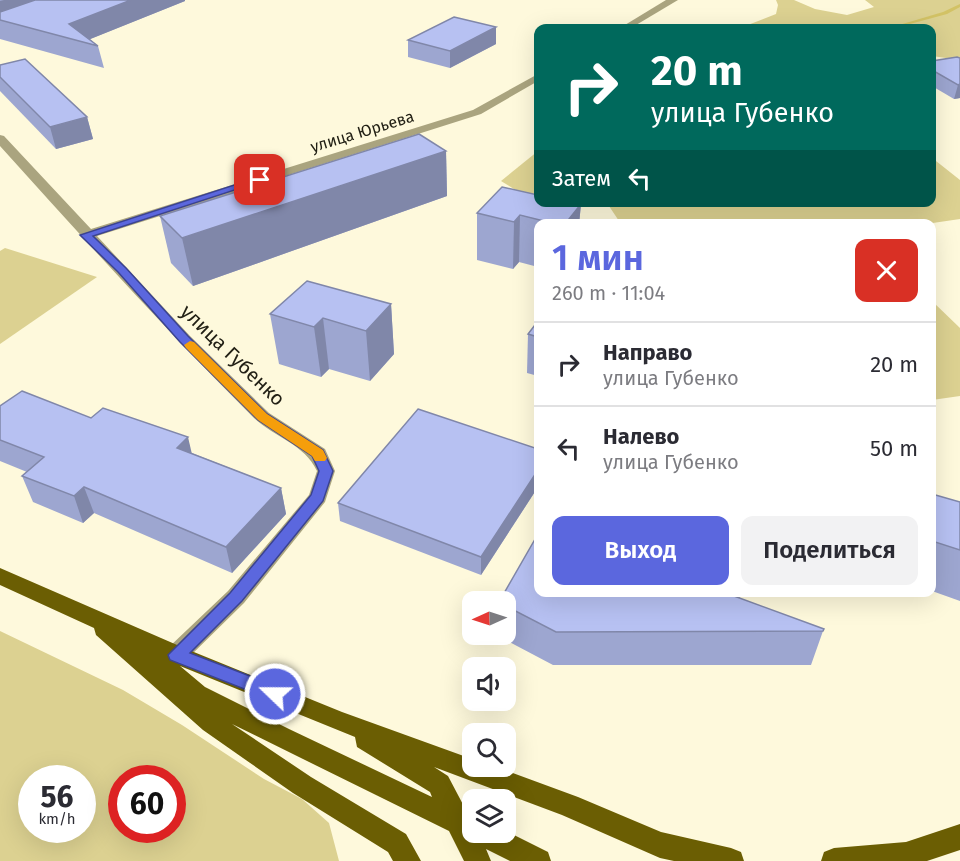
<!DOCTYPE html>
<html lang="ru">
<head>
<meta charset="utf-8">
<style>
  :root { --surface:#fff; --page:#f2f2f3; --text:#2b2b33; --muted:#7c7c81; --line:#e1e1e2; --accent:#5b67de }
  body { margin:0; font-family:"Fira Sans",sans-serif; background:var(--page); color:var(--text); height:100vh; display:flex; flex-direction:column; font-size:22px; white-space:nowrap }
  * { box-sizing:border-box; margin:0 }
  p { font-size:20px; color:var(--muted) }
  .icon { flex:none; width:33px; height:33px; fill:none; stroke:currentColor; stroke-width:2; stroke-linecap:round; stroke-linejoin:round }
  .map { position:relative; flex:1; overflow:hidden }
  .drawer { position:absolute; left:534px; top:219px; width:402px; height:378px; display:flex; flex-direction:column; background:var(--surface); border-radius:12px; box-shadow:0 6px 24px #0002 }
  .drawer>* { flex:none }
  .banner { position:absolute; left:534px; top:24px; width:402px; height:183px; border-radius:12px; box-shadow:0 6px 24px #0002; background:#00695c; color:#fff; overflow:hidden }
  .needle { width:39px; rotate:267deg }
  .tools { position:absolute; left:462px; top:591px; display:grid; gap:12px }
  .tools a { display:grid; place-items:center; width:54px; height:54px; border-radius:12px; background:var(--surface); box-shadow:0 6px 24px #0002; font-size:30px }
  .speed { position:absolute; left:18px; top:765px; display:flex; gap:12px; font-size:30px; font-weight:700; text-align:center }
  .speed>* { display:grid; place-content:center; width:78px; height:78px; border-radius:50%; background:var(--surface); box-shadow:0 6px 24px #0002; line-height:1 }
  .speed small { font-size:15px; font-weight:400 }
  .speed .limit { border:9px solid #d22; background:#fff; color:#111 }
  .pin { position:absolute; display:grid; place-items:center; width:51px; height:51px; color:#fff; margin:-26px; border-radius:12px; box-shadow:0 3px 9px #0006 }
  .me { position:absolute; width:66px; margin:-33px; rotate:292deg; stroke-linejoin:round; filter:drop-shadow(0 0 4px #0008) }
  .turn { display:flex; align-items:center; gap:21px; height:126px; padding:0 18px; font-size:27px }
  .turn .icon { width:78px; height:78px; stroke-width:2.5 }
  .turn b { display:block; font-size:42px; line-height:51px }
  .then { display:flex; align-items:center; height:57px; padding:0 18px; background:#0003; gap:12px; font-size:22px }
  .round { display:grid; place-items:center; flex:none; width:63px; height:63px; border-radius:12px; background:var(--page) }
  .headline { display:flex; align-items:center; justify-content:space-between; height:102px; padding:0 18px }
  h1 { font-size:36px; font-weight:600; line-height:45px; color:var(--accent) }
  .cta { display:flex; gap:12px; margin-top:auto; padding:12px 18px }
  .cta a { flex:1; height:69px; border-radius:12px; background:var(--accent); color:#fff; font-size:24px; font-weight:600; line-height:69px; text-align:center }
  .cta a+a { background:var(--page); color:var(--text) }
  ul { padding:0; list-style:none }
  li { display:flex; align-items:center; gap:18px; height:84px; padding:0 18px; border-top:2px solid var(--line) }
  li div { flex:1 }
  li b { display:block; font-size:22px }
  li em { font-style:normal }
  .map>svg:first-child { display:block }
  .green { fill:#dcd191; fill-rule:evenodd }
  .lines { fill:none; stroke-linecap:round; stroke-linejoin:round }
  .stream { fill:#d2c265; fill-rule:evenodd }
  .minor { fill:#aaa47f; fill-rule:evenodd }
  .major { fill:#6b5e03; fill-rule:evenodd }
  .wall { fill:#9da6d0 }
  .shaded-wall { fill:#8087a9 }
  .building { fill:#b7c1f2; stroke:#8087a9; stroke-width:1.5 }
  .route { fill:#5b67de; stroke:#3b4390; stroke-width:1.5 }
  .slow { fill:#f59e0b }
  .labels { text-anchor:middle; stroke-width:4.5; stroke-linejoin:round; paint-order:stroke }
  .far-street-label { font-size:16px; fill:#222015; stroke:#fef9dc }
  .street-label { font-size:20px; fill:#222015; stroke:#fef9dc }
</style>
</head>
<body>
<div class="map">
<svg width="960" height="861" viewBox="0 0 960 861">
  <rect width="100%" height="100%" fill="#fef9dc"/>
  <!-- green -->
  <g class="green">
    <polygon points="776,0 794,0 815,9 847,15 874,7 865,0 960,0 960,60 932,56 932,28 740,28 776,14 778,5"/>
    <polygon points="538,151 538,198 530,199 501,181"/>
    <polygon points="936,161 960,180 960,219 926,224 621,224 607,203 932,202 932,162"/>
    <polygon points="5,248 97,277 0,344 0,251"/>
    <polygon points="932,301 960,328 960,396 932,400"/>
    <path d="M0 631 123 690 182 725 264 779 302 799 329 823 339 861H0ZM32 778H82V830H32ZM122 778H172V830H122Z"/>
  </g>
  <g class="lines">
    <!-- stream -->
    <polygon class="stream" points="960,4 960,7 947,14 895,28 889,28 943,12"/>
    <!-- minor -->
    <g class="minor">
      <polygon points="666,0 678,0 631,28 620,28"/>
      <path d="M538 74V81L481 114 97 236 190 336 269 413 325 449 335 471 325 502 244 603 184 662 176 664 168 662 165 655 168 648 228 591 309 495 317 471C304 443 273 437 252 416 164 328 83 238 0 146V135L4 136 91 229 473 110Z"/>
    </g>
    <!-- major -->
    <g class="major">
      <path d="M0 568 184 648 342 712 472 759V766H494L578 797 661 832 731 848 741 852 744 861H674L660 858 562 815 434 767 448 776 468 814 472 816V832L506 831 548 852 551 861H510L486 849 491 861H464L449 831 232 724 311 777 406 834 421 861H393L388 852 293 793 203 730 96 635 94 628 0 585ZM180 666 355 737 357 747 430 792 432 797 289 729 205 687Z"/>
      <polygon points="960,824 960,850 927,861 821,861 824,852 834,848 906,842"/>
    </g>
  </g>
  <!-- wall -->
  <g class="wall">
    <polygon points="0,0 185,1 90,39 98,46 104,68 0,39"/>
    <polygon points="408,40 496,44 450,68 408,57"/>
    <polygon points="957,57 960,98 954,99 932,86 932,61"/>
    <polygon points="0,65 87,117 93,139 56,149 0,91"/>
    <polygon points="446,151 447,196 193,286 171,263 160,216"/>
    <polygon points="581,204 579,224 538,224 538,267 519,262 513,269 477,260 477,213"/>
    <polygon points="391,304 394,354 370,381 329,369 321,377 279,364 270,314"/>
    <polygon points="538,321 538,376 527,373 528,334"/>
    <polygon points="0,406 91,418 192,453 281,488 286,514 232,573 94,513 83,523 33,502 22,476 27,472 0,461"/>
    <polygon points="538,449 538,487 481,575 340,521 338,503"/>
    <polygon points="932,494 960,502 960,601 932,591"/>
    <polygon points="742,592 739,598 823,631 811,665 553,665 498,636 498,634 506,634 506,602"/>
  </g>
  <!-- shaded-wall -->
  <g class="shaded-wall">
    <polygon points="4,0 72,0 0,20 0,1"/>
    <polygon points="131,0 185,0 185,1 83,42 69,24"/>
    <polygon points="496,27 496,44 450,68 450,51"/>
    <polygon points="960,84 960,98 954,99 958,85"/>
    <polygon points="87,117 93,139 56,149 50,127"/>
    <polygon points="446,151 447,196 193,286 182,238"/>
    <polygon points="581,204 579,224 565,224"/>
    <polygon points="520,215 519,262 513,269 514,222"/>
    <polygon points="391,304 394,354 370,381 366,331"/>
    <polygon points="323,318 329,369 321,377 314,327"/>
    <polygon points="188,437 194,463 177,448"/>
    <polygon points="538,470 538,487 481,575 481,557"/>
    <polygon points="84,487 94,513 83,523 74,496"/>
    <polygon points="281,488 286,514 232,573 226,547"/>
    <polygon points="735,592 742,592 725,630 734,596"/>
  </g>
  <!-- building -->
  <g class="building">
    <polygon points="35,0 131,0 69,24 98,46 0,20 0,12"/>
    <polygon points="454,17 496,27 450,51 408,40"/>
    <polygon points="957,57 960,58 960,84 958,85 932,70 932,61"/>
    <polygon points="25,59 87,117 50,127 0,77 0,65"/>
    <polygon points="419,134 446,151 182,238 160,216"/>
    <polygon points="502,187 538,195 538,202 573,202 581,204 565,224 556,224 520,215 514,222 477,213"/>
    <polygon points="307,281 391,304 366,331 323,318 314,327 270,314"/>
    <polygon points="538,321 538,337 528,334"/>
    <polygon points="22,391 91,418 103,408 188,437 177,448 281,488 226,547 84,487 74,496 22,476 44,457 0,440 0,406"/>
    <polygon points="418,409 538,449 538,470 481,557 338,503"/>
    <polygon points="932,494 960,502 960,550 932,541"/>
    <polygon points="538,534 538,592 735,592 734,596 824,629 823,631 556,632 506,606 506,602 499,602"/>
  </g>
  <!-- route -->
  <polygon class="route" points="256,178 265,180 93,236 126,268 188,336 267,414 323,450 333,471 323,501 242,601 190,653 281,688 284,694 281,699 275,701 170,660 168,655 230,593 311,495 319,471 312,456 258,420 180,342 118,272 80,235"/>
  <!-- slow -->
  <polygon class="slow" points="190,341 194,342 267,414 323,450 327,458 325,461 315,461 312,456 258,420 186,348 184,345"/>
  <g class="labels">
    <!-- far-street labels -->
    <g class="far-street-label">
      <text transform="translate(362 131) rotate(-17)" y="6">улица Юрьева</text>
    </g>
    <!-- street labels -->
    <g class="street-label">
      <text transform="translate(233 355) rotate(44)" y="7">улица Губенко</text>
    </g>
  </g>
</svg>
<div class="tools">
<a><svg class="needle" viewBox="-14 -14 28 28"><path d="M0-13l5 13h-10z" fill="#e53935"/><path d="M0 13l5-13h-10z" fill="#7c7c81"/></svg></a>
<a><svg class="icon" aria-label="sound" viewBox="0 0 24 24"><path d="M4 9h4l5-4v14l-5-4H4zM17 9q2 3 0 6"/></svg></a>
<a><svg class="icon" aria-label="search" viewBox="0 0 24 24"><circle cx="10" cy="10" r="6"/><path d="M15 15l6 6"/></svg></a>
<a><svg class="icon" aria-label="layers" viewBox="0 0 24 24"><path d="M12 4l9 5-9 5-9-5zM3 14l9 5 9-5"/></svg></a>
</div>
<div class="speed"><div>56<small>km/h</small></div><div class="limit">60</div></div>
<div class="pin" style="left:260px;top:180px;background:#d93025"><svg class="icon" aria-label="arrive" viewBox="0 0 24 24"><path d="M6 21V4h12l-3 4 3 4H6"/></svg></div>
<svg class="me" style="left:275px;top:694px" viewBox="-20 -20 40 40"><circle r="17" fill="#5b67de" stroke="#fff" stroke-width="3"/><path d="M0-11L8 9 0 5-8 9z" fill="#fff"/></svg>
<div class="banner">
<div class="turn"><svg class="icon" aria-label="right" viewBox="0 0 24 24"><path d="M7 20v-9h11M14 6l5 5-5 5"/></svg><div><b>20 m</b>улица Губенко</div></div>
<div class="then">Затем<svg class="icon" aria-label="left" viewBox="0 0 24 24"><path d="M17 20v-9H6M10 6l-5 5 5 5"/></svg></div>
</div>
<section class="drawer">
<div class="headline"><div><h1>1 мин</h1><p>260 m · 11:04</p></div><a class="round" style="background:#d93025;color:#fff"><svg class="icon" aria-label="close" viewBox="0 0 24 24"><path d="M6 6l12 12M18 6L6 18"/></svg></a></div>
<ul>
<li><svg class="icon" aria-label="right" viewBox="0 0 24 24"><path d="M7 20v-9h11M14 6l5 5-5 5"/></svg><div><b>Направо</b><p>улица Губенко</p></div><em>20 m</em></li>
<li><svg class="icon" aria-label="left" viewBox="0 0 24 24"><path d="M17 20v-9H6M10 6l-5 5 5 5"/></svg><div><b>Налево</b><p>улица Губенко</p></div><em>50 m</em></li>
</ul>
<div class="cta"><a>Выход</a><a>Поделиться</a></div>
</section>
</div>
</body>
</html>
